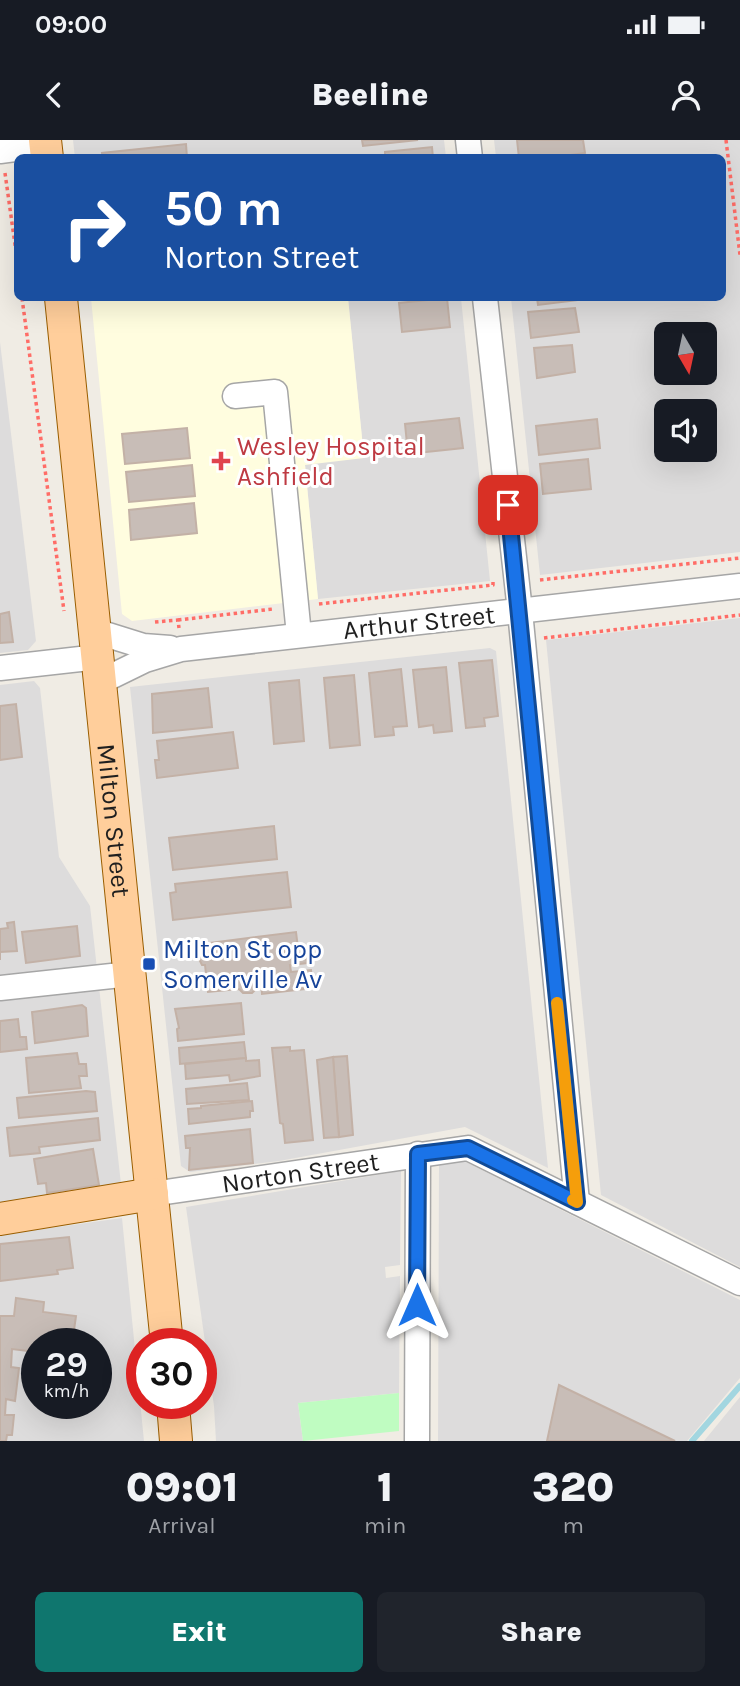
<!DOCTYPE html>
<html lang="en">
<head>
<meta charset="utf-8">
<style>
  :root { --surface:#171b24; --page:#20242c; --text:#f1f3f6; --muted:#9ea1a6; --accent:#0f766e }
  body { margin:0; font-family:Karla,sans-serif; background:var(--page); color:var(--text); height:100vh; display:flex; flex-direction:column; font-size:26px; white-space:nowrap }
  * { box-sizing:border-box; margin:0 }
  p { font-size:23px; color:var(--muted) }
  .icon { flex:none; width:38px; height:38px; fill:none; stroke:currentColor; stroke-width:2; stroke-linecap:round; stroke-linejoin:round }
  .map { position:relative; height:1301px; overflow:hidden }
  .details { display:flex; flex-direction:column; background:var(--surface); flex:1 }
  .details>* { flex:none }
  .banner { position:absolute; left:14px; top:14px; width:712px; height:147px; border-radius:10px; box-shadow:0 7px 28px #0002; background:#1a4fa0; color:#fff; overflow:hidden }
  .needle { width:46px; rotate:171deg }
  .tools { position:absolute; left:654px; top:182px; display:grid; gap:14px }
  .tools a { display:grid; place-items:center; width:63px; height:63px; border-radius:10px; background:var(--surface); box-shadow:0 7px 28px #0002; font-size:35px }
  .speed { position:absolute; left:21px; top:1188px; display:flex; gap:14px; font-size:35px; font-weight:700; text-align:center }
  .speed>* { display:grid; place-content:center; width:91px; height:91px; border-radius:50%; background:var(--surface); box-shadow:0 7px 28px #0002; line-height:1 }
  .speed small { font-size:18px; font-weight:400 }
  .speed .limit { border:10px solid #d22; background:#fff; color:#111 }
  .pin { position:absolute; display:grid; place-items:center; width:60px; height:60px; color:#fff; margin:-30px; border-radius:14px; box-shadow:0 4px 10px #0006 }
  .me { position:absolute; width:77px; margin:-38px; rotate:0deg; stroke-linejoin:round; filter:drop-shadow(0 0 5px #0008) }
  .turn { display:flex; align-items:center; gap:24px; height:147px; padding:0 35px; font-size:32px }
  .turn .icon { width:91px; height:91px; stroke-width:2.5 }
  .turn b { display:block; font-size:49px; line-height:60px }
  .eta { display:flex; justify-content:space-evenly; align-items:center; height:119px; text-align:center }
  .eta b { font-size:42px; font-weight:800; line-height:49px }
  .primary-button { display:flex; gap:14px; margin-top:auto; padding:14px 35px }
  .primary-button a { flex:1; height:80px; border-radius:10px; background:var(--accent); color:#fff; font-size:28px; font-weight:800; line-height:80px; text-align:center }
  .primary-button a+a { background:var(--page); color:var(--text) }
  .status { display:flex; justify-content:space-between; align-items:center; height:49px; padding:0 35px; background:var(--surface); direction:ltr }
  .status svg { height:19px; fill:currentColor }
  header { display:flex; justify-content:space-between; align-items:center; height:91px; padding:0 35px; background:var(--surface); font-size:32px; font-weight:800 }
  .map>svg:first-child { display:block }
  .residential { fill:#dddcdc; fill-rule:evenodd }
  .education { fill:#fffddf }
  .park { fill:#bffcc1 }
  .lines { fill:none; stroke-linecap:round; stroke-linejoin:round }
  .stream { stroke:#a2d6e0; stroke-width:6 }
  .building { fill:#c8bdb7; stroke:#c3b1a6; stroke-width:2 }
  .minor-casing { stroke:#a6a6a6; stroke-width:27 }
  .major-casing { stroke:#9a5e00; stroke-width:34 }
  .path { stroke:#ff6d67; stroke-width:3.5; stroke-dasharray:3.5 3.5; stroke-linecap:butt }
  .minor { stroke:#fff; stroke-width:24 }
  .major { stroke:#ffce9b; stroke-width:32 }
  .route-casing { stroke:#114b97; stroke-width:18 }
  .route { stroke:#1a73e8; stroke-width:12 }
  .slow { stroke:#f59e0b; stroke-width:12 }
  .health-dot { fill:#e0444e; stroke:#fff; stroke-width:2.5 }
  .transit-dot { fill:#1a4fb4; stroke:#fff; stroke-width:2.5 }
  .labels { text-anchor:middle; stroke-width:6; stroke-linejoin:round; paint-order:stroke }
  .health-label { font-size:26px; fill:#be3a42; stroke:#fff; text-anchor:start }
  .street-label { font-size:26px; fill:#1f1f1f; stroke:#fff }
  .transit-label { font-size:26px; fill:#164399; stroke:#fff; text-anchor:start }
</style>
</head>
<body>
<div class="status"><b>09:00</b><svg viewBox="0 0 49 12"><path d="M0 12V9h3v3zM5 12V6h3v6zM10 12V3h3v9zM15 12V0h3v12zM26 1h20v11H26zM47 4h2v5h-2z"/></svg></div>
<header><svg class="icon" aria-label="back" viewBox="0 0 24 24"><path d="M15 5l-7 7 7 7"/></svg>Beeline<svg class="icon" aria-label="person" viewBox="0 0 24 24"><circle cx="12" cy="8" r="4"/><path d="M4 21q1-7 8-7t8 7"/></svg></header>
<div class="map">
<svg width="740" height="1301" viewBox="0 0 740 1301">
  <rect width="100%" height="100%" fill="#f0ece4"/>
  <!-- residential -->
  <g class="residential">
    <polygon points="73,0 444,0 446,17 75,18"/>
    <path d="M494 0H740V412L540 435 511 158H723V18L496 17ZM667 194H705V233H667ZM667 271H705V310H667Z"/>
    <polygon points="348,158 461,158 490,441 318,459 305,324 364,317"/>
    <polygon points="0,202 36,501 28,510 0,513"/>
    <polygon points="740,478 740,1127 601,1055 546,500"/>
    <polygon points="490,508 496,511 548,1028 465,987 279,1021 190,1032 181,1026 130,547"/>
    <polygon points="34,541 40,548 59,717 90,766 121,1044 0,1064 0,545"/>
    <polygon points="464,1021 740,1160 740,1238 687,1301 438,1301 439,1025"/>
    <polygon points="401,1031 400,1125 385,1127 386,1138 400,1136 399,1253 298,1263 303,1301 216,1301 214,1266 186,1067"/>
    <path d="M122 1078 144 1301H0V1095ZM37 1204H96V1264H37Z"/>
    <polygon points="740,1257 740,1301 704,1301"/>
  </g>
  <!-- education -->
  <polygon class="education" points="91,158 348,158 364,318 305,325 318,459 132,481 122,474"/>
  <!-- park -->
  <polygon class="park" points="399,1253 399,1291 303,1301 298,1263"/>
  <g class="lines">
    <!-- stream -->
    <polyline class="stream" points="692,1301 740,1246"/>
  </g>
  <!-- building -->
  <g class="building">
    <polygon points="362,0 418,0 363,6"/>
    <polygon points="517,0 583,0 585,13 549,18 519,18"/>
    <polygon points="186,4 187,18 103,18 102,13"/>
    <polygon points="432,7 433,18 385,18 385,12"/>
    <polygon points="447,158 450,187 402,192 399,163"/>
    <polygon points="537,158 585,158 586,159 538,165"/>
    <polygon points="575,168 579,192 531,198 528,172"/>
    <polygon points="572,205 575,232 537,238 534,208"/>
    <polygon points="459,278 463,308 408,314 405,284"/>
    <polygon points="597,279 600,308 539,315 536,286"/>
    <polygon points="187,288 190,318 125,324 122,294"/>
    <polygon points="588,319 591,349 543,354 540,324"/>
    <polygon points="192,325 195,356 129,362 126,332"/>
    <polygon points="194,363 197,393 131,400 129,370"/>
    <polygon points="9,472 13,502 0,503 0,474"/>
    <polygon points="492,520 498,576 484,578 485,586 466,588 459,523"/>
    <polygon points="446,527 452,591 434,593 433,585 419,587 413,530"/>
    <polygon points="401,529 407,586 393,587 394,595 375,597 369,533"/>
    <polygon points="354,535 360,605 330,608 324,538"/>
    <polygon points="299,540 304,601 274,604 269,543"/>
    <polygon points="208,548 212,587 153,593 152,554"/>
    <polygon points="16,564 22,617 0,620 0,566"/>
    <polygon points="233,592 238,628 157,638 155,620 159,620 157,601"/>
    <polygon points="274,686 277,719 173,730 169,698"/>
    <polygon points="287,732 291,767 173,780 170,753 176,752 175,744"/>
    <polygon points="14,782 17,811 0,812 0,820 0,789 8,788 7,783"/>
    <polygon points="77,786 80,816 26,823 22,792"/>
    <polygon points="296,792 299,816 306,815 307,823 290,825 291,832 311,830 313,848 262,854 261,842 256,843 257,848 252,853 243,853 239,849 208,852 205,825 202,825 199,819 198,813 202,810 201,804"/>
    <polygon points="241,863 244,894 178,901 177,889 179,888 175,869"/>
    <polygon points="82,865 86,868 88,896 35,903 32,872"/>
    <polygon points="18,879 20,897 26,897 27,909 0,912 0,881"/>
    <polygon points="244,902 246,918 180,924 179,908"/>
    <polygon points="290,907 290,911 304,910 313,1000 285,1003 283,984 280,983 272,908"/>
    <polygon points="77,913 79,924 86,924 87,936 79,936 81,948 29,953 26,918"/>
    <polygon points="347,916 353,995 339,997 333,917"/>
    <polygon points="333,917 339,997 324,998 317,920"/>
    <polygon points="246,918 246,921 259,920 260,936 230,941 229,935 186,939 185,924"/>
    <polygon points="247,943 249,960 187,964 186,949"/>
    <polygon points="86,951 95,952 97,971 19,978 17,958"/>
    <polygon points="252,961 253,971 250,971 250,977 189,984 188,969 201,968 201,966"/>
    <polygon points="98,978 100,1000 39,1007 40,1013 10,1016 7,988"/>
    <polygon points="250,989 253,1023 189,1030 190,1008 186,1008 185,996"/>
    <polygon points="93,1009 99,1045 47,1053 46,1043 38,1044 34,1019"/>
    <polygon points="69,1097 73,1128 57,1130 58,1134 0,1141 0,1104"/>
    <polygon points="16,1158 44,1162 43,1172 76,1176 72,1204 37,1204 37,1212 12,1209 11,1227 19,1228 15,1261 6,1259 5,1275 14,1275 12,1295 7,1295 6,1301 0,1301 0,1176 14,1176"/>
    <polygon points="559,1245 675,1301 547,1301"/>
  </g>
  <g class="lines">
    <defs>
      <g id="minor">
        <polyline points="468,0 470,18"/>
        <polyline points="0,11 45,5"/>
        <polyline points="485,158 520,471 577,1062"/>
        <polyline points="235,256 275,252 299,495"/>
        <polyline points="95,491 143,506 170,508"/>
        <polyline points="0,528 98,517"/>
        <polyline points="100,542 145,520 181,509 740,446"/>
        <polyline points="0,848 130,834"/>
        <path id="s1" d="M152 1054 468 1008 740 1143"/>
        <polyline points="417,1301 418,1014"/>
      </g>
      <g id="major">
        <polyline points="45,0 47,18"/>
        <path id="s2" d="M61 158 167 1204"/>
        <polyline points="0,1079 152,1054"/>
        <polyline points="173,1264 176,1301"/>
      </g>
    </defs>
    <!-- minor casing -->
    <use href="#minor" class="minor-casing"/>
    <!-- major casing -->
    <use href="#major" class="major-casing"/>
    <!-- path -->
    <g class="path">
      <polyline points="726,0 740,115"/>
      <polyline points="5,33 18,126"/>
      <polyline points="22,158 64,471"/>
      <polyline points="540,440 740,418"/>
      <polyline points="319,464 493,445 493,442"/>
      <polyline points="178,480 273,469"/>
      <polyline points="155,482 178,480 179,488"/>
      <polyline points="544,498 740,475"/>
    </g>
    <!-- minor -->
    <use href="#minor" class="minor"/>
    <!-- major -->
    <use href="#major" class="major"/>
  </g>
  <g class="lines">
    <defs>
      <polyline id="route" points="417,1165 418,1014 468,1008 577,1062 508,365"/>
    </defs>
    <!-- route casing -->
    <use href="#route" class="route-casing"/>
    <!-- route -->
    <use href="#route" class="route"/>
    <!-- slow -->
    <polyline class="slow" points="557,863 577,1062 573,1060"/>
  </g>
  <!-- markers -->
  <path class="health-dot" d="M217.5 310.5h7v7h7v7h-7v7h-7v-7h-7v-7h7z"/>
  <rect class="transit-dot" x="142" y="817" width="14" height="14" rx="3.5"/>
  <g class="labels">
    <!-- health labels -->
    <g class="health-label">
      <text x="237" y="315">Wesley Hospital<tspan x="237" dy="30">Ashfield</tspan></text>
    </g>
    <!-- street labels -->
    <g class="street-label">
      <text transform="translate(419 482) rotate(-6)" y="9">Arthur Street</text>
      <text dy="9" stroke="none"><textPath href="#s2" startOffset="525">Milton Street</textPath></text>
      <text dy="9" stroke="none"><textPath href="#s1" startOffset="150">Norton Street</textPath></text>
    </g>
    <!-- transit labels -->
    <g class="transit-label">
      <text x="163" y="818">Milton St opp<tspan x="163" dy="30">Somerville Av</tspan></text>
    </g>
  </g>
</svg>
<div class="tools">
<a><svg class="needle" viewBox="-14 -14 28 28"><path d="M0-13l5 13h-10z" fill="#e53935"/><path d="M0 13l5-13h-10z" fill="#9ea1a6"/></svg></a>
<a><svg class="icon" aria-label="sound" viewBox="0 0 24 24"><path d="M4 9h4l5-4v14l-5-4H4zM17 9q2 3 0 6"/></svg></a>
</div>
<div class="speed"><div>29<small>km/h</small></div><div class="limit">30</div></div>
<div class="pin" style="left:508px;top:365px;background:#d93025"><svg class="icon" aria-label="arrive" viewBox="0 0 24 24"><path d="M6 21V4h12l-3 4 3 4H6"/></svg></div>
<svg class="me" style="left:417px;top:1165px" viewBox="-20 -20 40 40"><path d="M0-17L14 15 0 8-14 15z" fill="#1a73e8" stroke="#fff" stroke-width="4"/></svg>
<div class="banner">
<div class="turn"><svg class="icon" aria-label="right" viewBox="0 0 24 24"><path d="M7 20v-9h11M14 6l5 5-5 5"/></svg><div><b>50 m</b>Norton Street</div></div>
</div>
</div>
<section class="details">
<div class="eta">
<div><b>09:01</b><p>Arrival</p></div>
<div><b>1</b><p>min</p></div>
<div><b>320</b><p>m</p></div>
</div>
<div class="primary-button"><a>Exit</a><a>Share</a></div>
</section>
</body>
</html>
